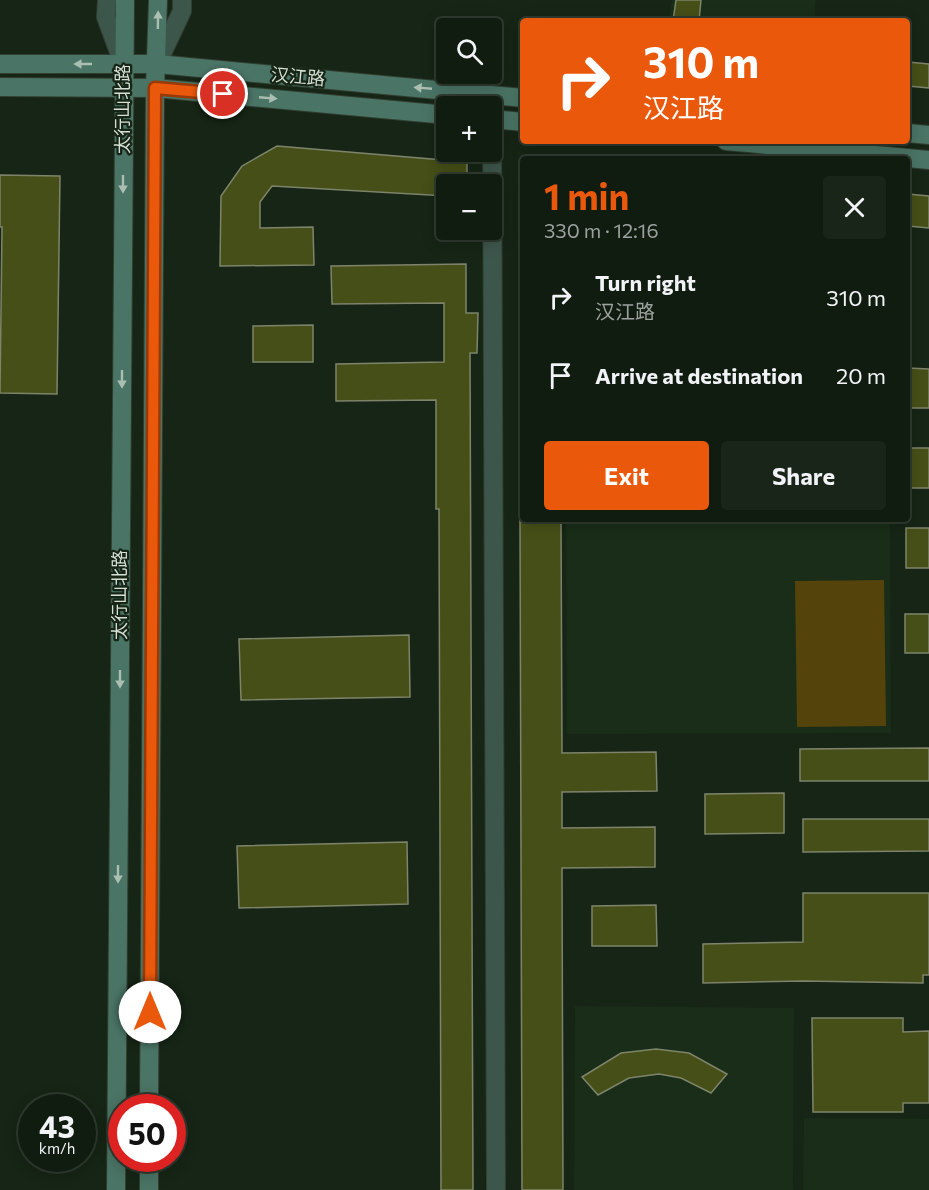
<!DOCTYPE html>
<html lang="en">
<head>
<meta charset="utf-8">
<style>
  :root { --surface:#101c10; --page:#192519; --text:#f1f3f6; --muted:#9ca19f; --line:#303a30; --accent:#ea580c }
  body { margin:0; font-family:Commissioner,"Noto Sans SC",sans-serif; background:var(--page); color:var(--text); height:100vh; display:flex; flex-direction:column; font-size:22px; white-space:nowrap }
  * { box-sizing:border-box; margin:0 }
  p { font-size:20px; color:var(--muted) }
  .icon { flex:none; width:33px; height:33px; fill:none; stroke:currentColor; stroke-width:2; stroke-linecap:round; stroke-linejoin:round }
  .map { position:relative; flex:1; overflow:hidden }
  .drawer { position:absolute; left:520px; top:156px; width:390px; height:366px; display:flex; flex-direction:column; background:var(--surface); border-radius:6px; box-shadow:0 3px 15px #0003,0 0 0 2px var(--line) }
  .drawer>* { flex:none }
  .guide { position:absolute; left:520px; top:18px; width:390px; height:126px; border-radius:6px; box-shadow:0 3px 15px #0003,0 0 0 2px var(--line); background:#ea580c; color:#fff; overflow:hidden }
  .buttons { position:absolute; left:436px; top:18px; display:grid; gap:12px }
  .buttons a { display:grid; place-items:center; width:66px; height:66px; border-radius:6px; background:var(--surface); box-shadow:0 3px 15px #0003,0 0 0 2px var(--line); font-size:30px }
  .speed { position:absolute; left:18px; top:1094px; display:flex; gap:12px; font-size:30px; font-weight:700; text-align:center }
  .speed>* { display:grid; place-content:center; width:78px; height:78px; border-radius:50%; background:var(--surface); box-shadow:0 3px 15px #0003,0 0 0 2px var(--line); line-height:1 }
  .speed small { font-size:15px; font-weight:400 }
  .speed .limit { border:9px solid #d22; background:#fff; color:#111 }
  .pin { position:absolute; display:grid; place-items:center; width:51px; height:51px; color:#fff; margin:-26px; border:3px solid #fff; border-radius:50%; box-shadow:0 2px 6px #0007 }
  .me { position:absolute; width:66px; margin:-33px; rotate:0deg; stroke-linejoin:round; filter:drop-shadow(0 0 4px #0008) }
  .turn { display:flex; align-items:center; gap:21px; height:126px; padding:0 24px; font-size:27px }
  .turn .icon { width:78px; height:78px; stroke-width:2.5 }
  .turn b { display:block; font-size:42px; line-height:51px }
  .round { display:grid; place-items:center; flex:none; width:63px; height:63px; border-radius:6px; background:var(--page) }
  .head { display:flex; align-items:center; justify-content:space-between; height:102px; padding:0 24px }
  h1 { font-size:36px; font-weight:700; line-height:45px; color:var(--accent) }
  .action { display:flex; gap:12px; margin-top:auto; padding:12px 24px }
  .action a { flex:1; height:69px; border-radius:6px; background:var(--accent); color:#fff; font-size:24px; font-weight:700; line-height:69px; text-align:center }
  .action a+a { background:var(--page); color:var(--text) }
  ul { padding:0; list-style:none }
  li { display:flex; align-items:center; gap:18px; height:78px; padding:0 24px }
  li div { flex:1 }
  li b { display:block; font-size:22px }
  li em { font-style:normal }
  .map>svg:first-child { display:block }
  .built { fill:#192d18 }
  .green { fill:#54440b }
  .building { fill:#464f17; stroke:#7e846b; stroke-width:1.5 }
  .lines { fill:none; stroke-linecap:round; stroke-linejoin:round }
  .street-casing { stroke:#313f30; stroke-width:20 }
  .secondary-casing { stroke:#313f30; stroke-width:20 }
  .street { stroke:#3d564c; stroke-width:18 }
  .secondary { stroke:#4a7465; stroke-width:18 }
  .oneway { fill:#abbeb2 }
  .route-casing { stroke:#983908; stroke-width:15 }
  .route { stroke:#ea580c; stroke-width:10 }
  .labels { text-anchor:middle; stroke-width:4.5; stroke-linejoin:round; paint-order:stroke }
  .street-label { font-size:18px; fill:#d4ded3; stroke:#162515 }
</style>
</head>
<body>
<div class="map">
<svg width="929" height="1190" viewBox="0 0 929 1190">
  <rect width="100%" height="100%" fill="#162515"/>
  <!-- built -->
  <g class="built">
    <polygon points="672,0 816,0 814,21 669,21"/>
    <polygon points="566,519 890,519 891,733 567,734"/>
    <polygon points="575,1006 794,1008 793,1190 574,1190"/>
    <polygon points="804,1118 929,1119 929,1190 803,1190"/>
  </g>
  <!-- green -->
  <polygon class="green" points="884,580 886,726 797,727 795,581"/>
  <!-- building -->
  <g class="building">
    <polygon points="676,0 701,0 699,21 673,21"/>
    <polygon points="908,62 929,64 929,88 908,86"/>
    <polygon points="277,146 467,162 467,184 447,184 447,196 272,186 260,202 260,228 313,227 314,265 220,266 221,196 242,166"/>
    <polygon points="0,175 60,176 57,394 0,393 2,227 0,227"/>
    <polygon points="908,194 929,196 929,228 908,226"/>
    <polygon points="466,264 466,313 478,313 477,353 470,353 473,1190 441,1190 439,509 436,509 436,400 336,401 336,364 444,362 444,303 332,304 331,266"/>
    <polygon points="313,325 313,362 253,362 253,326"/>
    <polygon points="908,368 929,369 929,408 908,408"/>
    <rect x="908" y="448" width="21" height="40"/>
    <polygon points="520,519 561,519 562,753 656,752 657,791 562,792 562,828 655,827 655,867 562,868 563,1190 522,1190"/>
    <rect x="906" y="528" width="23" height="40"/>
    <rect x="905" y="614" width="24" height="39"/>
    <polygon points="409,635 410,697 241,700 239,639"/>
    <polygon points="929,748 929,781 800,781 800,749"/>
    <polygon points="784,793 784,833 705,834 705,794"/>
    <polygon points="803,819 929,819 929,851 803,852"/>
    <polygon points="407,842 408,904 239,908 237,846"/>
    <polygon points="803,893 929,893 929,975 923,975 923,983 804,981 703,983 703,944 803,942"/>
    <polygon points="656,905 657,946 592,946 592,906"/>
    <polygon points="812,1018 903,1018 903,1032 929,1031 929,1103 903,1103 903,1112 813,1112"/>
    <polygon points="656,1049 689,1053 727,1074 711,1093 681,1078 659,1074 629,1078 598,1095 582,1077 621,1053"/>
  </g>
  <g class="lines">
    <defs>
      <g id="street">
        <polyline points="107,0 106,17 123,63"/>
        <polyline points="157,64 182,11 182,0"/>
        <polyline points="492,119 496,1190"/>
      </g>
      <g id="secondary">
        <polyline points="0,64 157,64 524,98"/>
        <polyline points="0,87 155,88 447,115"/>
        <polyline points="492,119 524,122"/>
        <polyline points="908,133 929,135"/>
        <polyline points="726,141 929,160"/>
        <polyline points="149,1107 155,88 158,0"/>
        <polyline points="116,1190 125,0"/>
        <polyline points="149,1190 149,1158"/>
      </g>
    </defs>
    <!-- street casing -->
    <use href="#street" class="street-casing"/>
    <!-- secondary casing -->
    <use href="#secondary" class="secondary-casing"/>
    <!-- street -->
    <use href="#street" class="street"/>
    <!-- secondary -->
    <use href="#secondary" class="secondary"/>
  </g>
  <!-- one-way arrows -->
  <defs><path id="oneway-solid" d="M-6-.8H1V-3.2L6.5 0L1 3.2V.8H-6Z" transform="scale(1.5)"/></defs>
  <g class="oneway">
    <use href="#oneway-solid" transform="translate(158 20) rotate(-89)"/>
    <use href="#oneway-solid" transform="translate(83 64) rotate(180)"/>
    <use href="#oneway-solid" transform="translate(423 88) rotate(-175)"/>
    <use href="#oneway-solid" transform="translate(268 98) rotate(5)"/>
    <use href="#oneway-solid" transform="translate(123 184) rotate(90)"/>
    <use href="#oneway-solid" transform="translate(122 379) rotate(90)"/>
    <use href="#oneway-solid" transform="translate(120 679) rotate(90)"/>
    <use href="#oneway-solid" transform="translate(118 874) rotate(90)"/>
  </g>
  <g class="lines">
    <defs>
      <polyline id="route" points="150,1012 155,88 223,94"/>
    </defs>
    <!-- route casing -->
    <use href="#route" class="route-casing"/>
    <!-- route -->
    <use href="#route" class="route"/>
  </g>
  <g class="labels">
    <!-- street labels -->
    <g class="street-label">
      <text transform="translate(298 77) rotate(5)" y="6">汉江路</text>
      <text transform="translate(123 109) rotate(-90)" y="6">太行山北路</text>
      <text transform="translate(120 595) rotate(-90)" y="6">太行山北路</text>
    </g>
  </g>
</svg>
<div class="buttons">
<a><svg class="icon" aria-label="search" viewBox="0 0 24 24"><circle cx="10" cy="10" r="6"/><path d="M15 15l6 6"/></svg></a>
<a>+</a>
<a>−</a>
</div>
<div class="speed"><div>43<small>km/h</small></div><div class="limit">50</div></div>
<div class="pin" style="left:223px;top:94px;background:#d93025"><svg class="icon" aria-label="arrive" viewBox="0 0 24 24"><path d="M6 21V4h12l-3 4 3 4H6"/></svg></div>
<svg class="me" style="left:150px;top:1012px" viewBox="-20 -20 40 40"><circle r="19" fill="#fff"/><path d="M0-13L10 11 0 6-10 11z" fill="#ea580c"/></svg>
<div class="guide">
<div class="turn"><svg class="icon" aria-label="right" viewBox="0 0 24 24"><path d="M7 20v-9h11M14 6l5 5-5 5"/></svg><div><b>310 m</b>汉江路</div></div>
</div>
<section class="drawer">
<div class="head"><div><h1>1 min</h1><p>330 m · 12:16</p></div><a class="round"><svg class="icon" aria-label="close" viewBox="0 0 24 24"><path d="M6 6l12 12M18 6L6 18"/></svg></a></div>
<ul>
<li><svg class="icon" aria-label="right" viewBox="0 0 24 24"><path d="M7 20v-9h11M14 6l5 5-5 5"/></svg><div><b>Turn right</b><p>汉江路</p></div><em>310 m</em></li>
<li><svg class="icon" aria-label="arrive" viewBox="0 0 24 24"><path d="M6 21V4h12l-3 4 3 4H6"/></svg><div><b>Arrive at destination</b></div><em>20 m</em></li>
</ul>
<div class="action"><a>Exit</a><a>Share</a></div>
</section>
</div>
</body>
</html>
